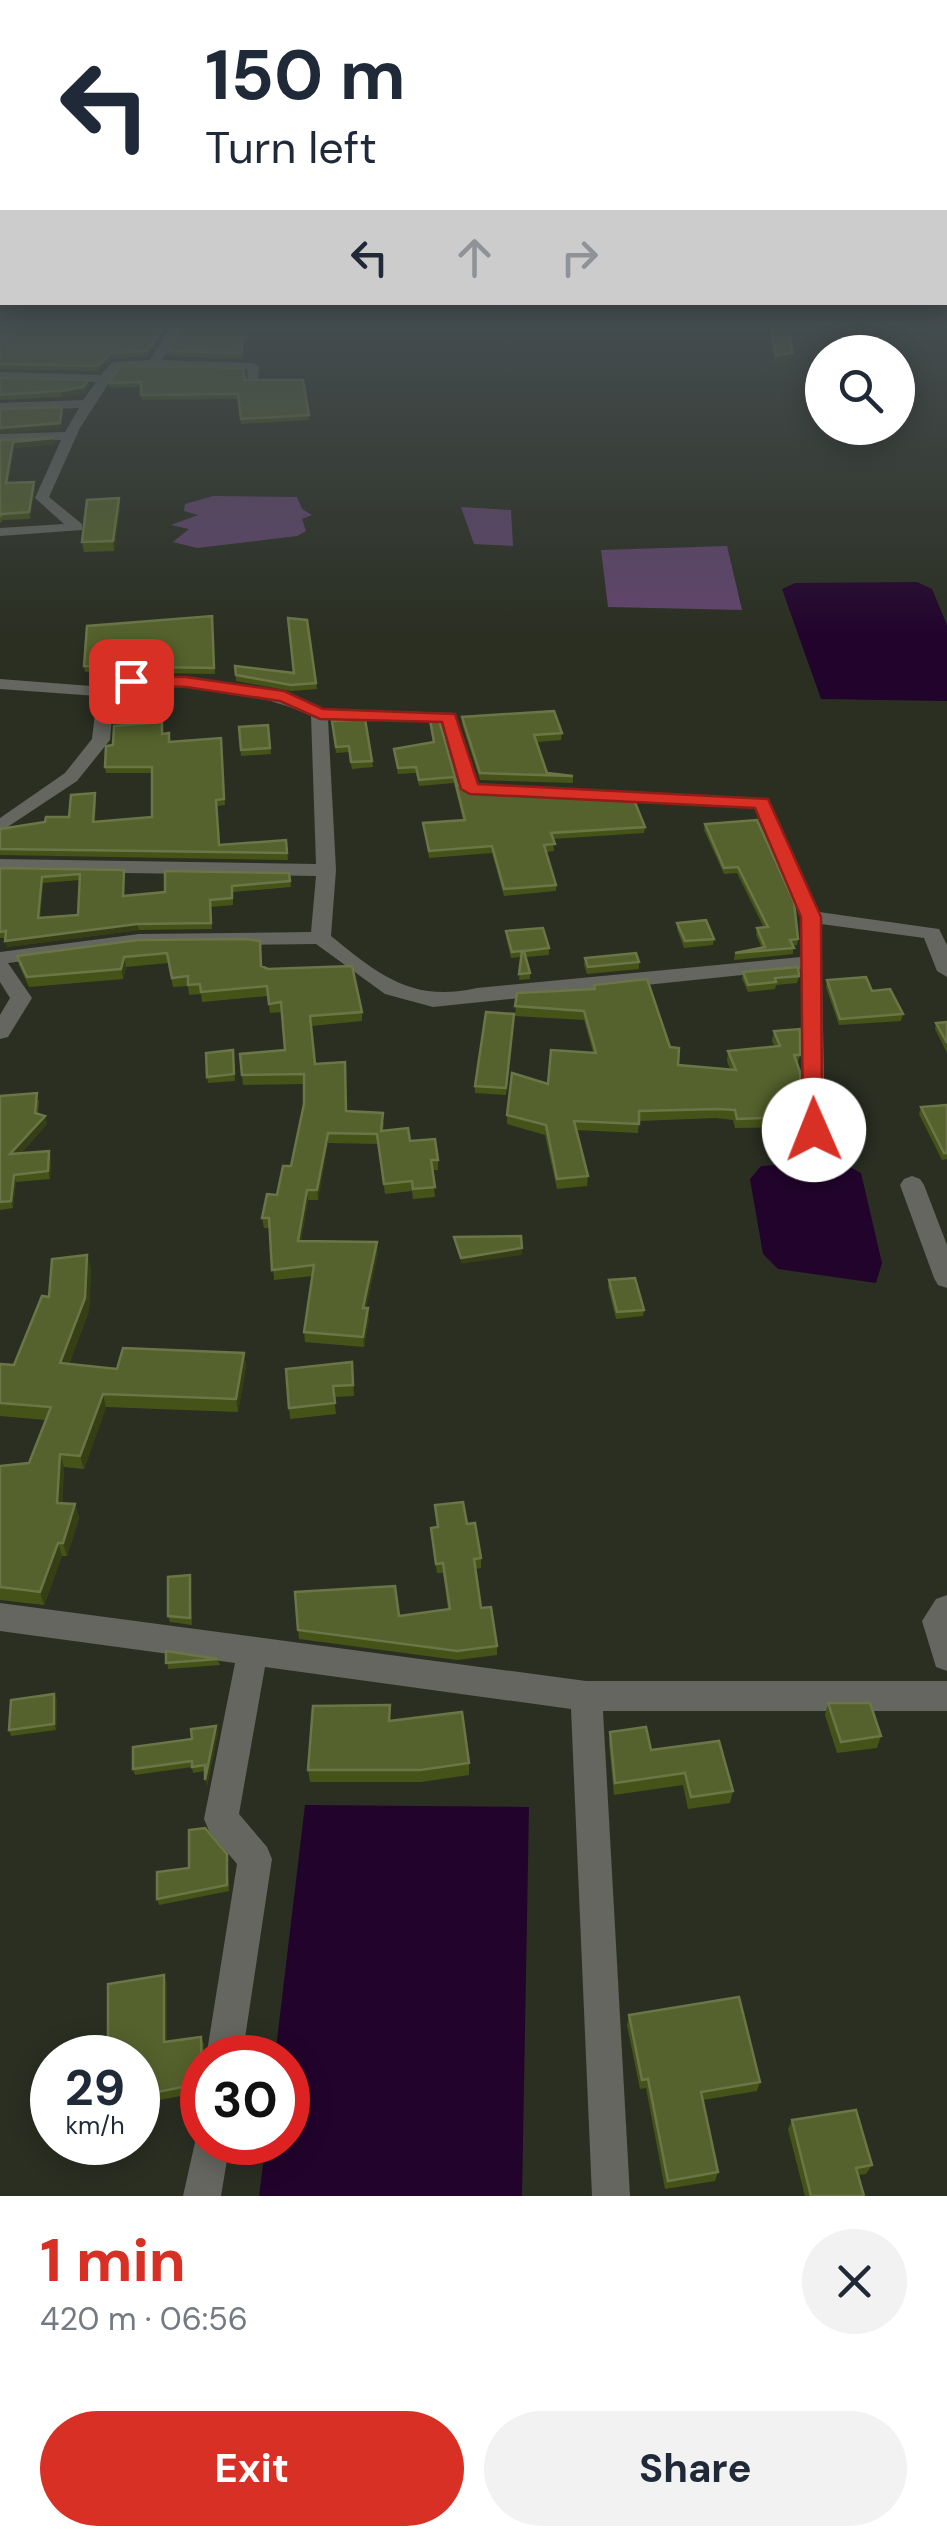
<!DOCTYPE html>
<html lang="en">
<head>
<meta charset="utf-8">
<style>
  :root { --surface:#fff; --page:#f2f2f3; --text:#1f2937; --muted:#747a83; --accent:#d93025 }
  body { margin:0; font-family:"DM Sans",sans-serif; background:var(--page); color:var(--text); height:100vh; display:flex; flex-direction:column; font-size:38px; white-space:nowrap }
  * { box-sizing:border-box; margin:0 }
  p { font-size:32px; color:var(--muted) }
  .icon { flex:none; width:55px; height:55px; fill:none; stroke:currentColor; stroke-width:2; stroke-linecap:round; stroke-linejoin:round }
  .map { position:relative; height:2196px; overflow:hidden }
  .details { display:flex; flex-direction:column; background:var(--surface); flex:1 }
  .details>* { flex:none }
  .guide { position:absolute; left:0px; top:0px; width:948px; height:305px; box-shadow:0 5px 25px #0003; background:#fff; color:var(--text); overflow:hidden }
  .controls { position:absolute; left:805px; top:335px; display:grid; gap:20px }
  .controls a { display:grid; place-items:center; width:110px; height:110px; border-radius:50%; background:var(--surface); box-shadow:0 5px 25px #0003; font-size:50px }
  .speed { position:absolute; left:30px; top:2035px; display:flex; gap:20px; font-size:50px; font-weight:700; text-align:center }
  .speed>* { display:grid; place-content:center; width:130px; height:130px; border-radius:50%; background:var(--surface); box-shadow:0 5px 25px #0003; line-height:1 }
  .speed small { font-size:25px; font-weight:400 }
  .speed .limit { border:15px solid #d22; background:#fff; color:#111 }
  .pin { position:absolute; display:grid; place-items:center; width:85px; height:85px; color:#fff; margin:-42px; border-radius:20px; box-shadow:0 5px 15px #0006 }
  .me { position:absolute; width:110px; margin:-55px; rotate:359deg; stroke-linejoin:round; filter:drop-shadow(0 0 8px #0008) }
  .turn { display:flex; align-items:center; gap:35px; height:210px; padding:0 40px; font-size:45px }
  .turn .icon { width:130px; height:130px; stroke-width:2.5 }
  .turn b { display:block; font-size:70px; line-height:85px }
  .lanes { display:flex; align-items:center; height:95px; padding:0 40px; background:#0003; justify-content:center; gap:50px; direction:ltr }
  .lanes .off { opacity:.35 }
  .round { display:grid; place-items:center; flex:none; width:105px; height:105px; border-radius:52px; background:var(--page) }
  .overview { display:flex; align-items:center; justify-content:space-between; height:170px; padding:0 40px }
  h1 { font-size:60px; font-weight:700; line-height:75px; color:var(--accent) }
  .cta { display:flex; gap:20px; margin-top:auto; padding:20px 40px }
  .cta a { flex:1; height:115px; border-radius:60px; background:var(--accent); color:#fff; font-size:40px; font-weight:700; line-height:115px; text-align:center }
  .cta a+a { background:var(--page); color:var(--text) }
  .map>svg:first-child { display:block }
  .green { fill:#61446c }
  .water { fill:#22032c }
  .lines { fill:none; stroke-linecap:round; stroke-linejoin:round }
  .street { fill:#64665f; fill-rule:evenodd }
  .wall { fill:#465318; fill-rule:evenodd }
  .shaded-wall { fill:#353e14 }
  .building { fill:#56622d; stroke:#6b7547; stroke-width:2.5; fill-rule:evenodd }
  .route { fill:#d93025; stroke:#8d1f18; stroke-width:2.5 }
</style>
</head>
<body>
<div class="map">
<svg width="947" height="2196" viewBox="0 0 947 2196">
  <rect width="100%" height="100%" fill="#2b2f22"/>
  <!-- green -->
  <g class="green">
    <polygon points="213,496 297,497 302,509 312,515 302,519 306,531 297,536 197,548 173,542 189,529 171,525 198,515 184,511 185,504"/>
    <polygon points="461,507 511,510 513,546 474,544"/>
    <polygon points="727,546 742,610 608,607 601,550"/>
  </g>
  <!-- water -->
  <g class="water">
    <polygon points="917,582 932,589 947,625 947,701 821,699 782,589 795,583"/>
    <polygon points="837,1160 861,1173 882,1263 876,1283 778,1269 763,1254 750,1179 761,1166"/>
    <polygon points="305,1805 529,1807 522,2196 259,2196 266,2143 288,2142 288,2058 275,2057"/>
  </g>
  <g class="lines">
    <!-- street -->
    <g class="street">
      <polygon points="171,327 182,327 162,360 253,363 259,366 258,379 248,382 247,369 119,367 80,428 49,497 82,524 82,530 0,536 0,528 64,524 35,498 61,440 0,442 0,434 65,432 79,408 0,411 0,403 83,400 96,382 0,380 0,372 101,375 112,362 150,360"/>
      <path d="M131 676 186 677 284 692 322 709 455 713 477 784 768 799 819 912 939 929 947 945V977L937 971 924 938 821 924 825 1130 814 1138 803 1130 801 969 433 1007 385 994 316 944 139 946 8 963 32 998 8 1037 0 1039V1015L10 998 0 982V952L139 934 311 932 316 876 0 871V859L316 864 311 716C263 693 163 673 114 695L110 740 77 781 0 832V818L65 773 92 739 97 696 0 689V679L104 687ZM328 719 442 722 461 789 470 794 755 808 801 917V957L477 988C413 1003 379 975 331 936L336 870Z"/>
      <polygon points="912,1176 920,1179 924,1185 947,1245 947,1288 938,1285 934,1278 900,1185 904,1179"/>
      <polygon points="947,1595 947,1671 936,1667 922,1621 936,1599"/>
      <polygon points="0,1603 586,1681 947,1681 947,1711 603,1711 630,2196 592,2196 571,1709 265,1667 239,1814 267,1847 272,1859 242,2058 206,2058 237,1864 209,1831 204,1819 235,1663 0,1631"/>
      <polygon points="202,2126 202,2142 230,2142 221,2196 183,2196 198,2129"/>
    </g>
  </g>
  <!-- wall -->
  <g class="wall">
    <polygon points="0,327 168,327 148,356 112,358 99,371 0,369"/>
    <polygon points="245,327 247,343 241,342 243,359 169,356 168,351"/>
    <polygon points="769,327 789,327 792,353 791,360 775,363"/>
    <polygon points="120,366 245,380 303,380 309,420 241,424 239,399 142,400 141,387 110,388 109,383"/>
    <polygon points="0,378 89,386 84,393 62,397 0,400"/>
    <polygon points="0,440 55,444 14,448 8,483 35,488 30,519 3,520 0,523"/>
    <polygon points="119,498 120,508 114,551 84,552 82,542"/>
    <polygon points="212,616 215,674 85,672 84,666"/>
    <polygon points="307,620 317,689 291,691 236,681 235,666 294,673"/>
    <polygon points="462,717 562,733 561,740 537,742 547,773 573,776 573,783 480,780 462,724"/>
    <polygon points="430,720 457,784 468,791 645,827 644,833 553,839 554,851 546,852 556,885 556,891 504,896 492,853 429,858 423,823 463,820 454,783 419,786 416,773 398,774 394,749 433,742"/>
    <polygon points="332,721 372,761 373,767 352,769 349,752 336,753"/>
    <polygon points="268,725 271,754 241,756 239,727"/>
    <polygon points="163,733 170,742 221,738 225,805 217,806 219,845 286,840 288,860 0,855 0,829 69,817 96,799 95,822 152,817 152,773 106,773 105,767 113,745"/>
    <polygon points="705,824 798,939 797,945 793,946 793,954 734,960 735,953 762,948 756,935 757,928 764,928 737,873 724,874 704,830"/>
    <path d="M0 868 124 870V896L165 892 289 873 291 887 233 892V905L211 907 212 929 139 930 7 947 6 938H0ZM80 880 78 915 40 918 43 883Z"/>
    <polygon points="677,923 714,939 713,945 684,948 677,929"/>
    <polygon points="506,931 549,948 549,955 526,957 530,973 530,979 519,980 521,957 511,958 506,937"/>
    <polygon points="138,940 262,966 362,1012 362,1021 311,1026 315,1064 346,1111 384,1123 383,1131 410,1141 438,1160 438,1170 432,1170 435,1197 413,1199 412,1191 385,1194 378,1144 328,1143 318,1200 308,1200 301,1241 378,1252 366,1308 369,1318 364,1347 305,1342 304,1332 313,1276 274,1280 270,1228 264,1228 262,1218 277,1195 291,1166 304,1104 304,1084 243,1085 242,1075 285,1050 282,1012 270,1013 268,996 202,1002 201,994 189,995 188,986 173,987 168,963 126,967 123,979 29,987 19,965 17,956"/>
    <polygon points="585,958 639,962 639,969 587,974 584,965"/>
    <polygon points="743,972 799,976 797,983 776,985 775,989 748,992 742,979"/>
    <polygon points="827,980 872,991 903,1014 901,1021 839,1025 826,987"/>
    <polygon points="594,985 670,1047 678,1065 730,1069 727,1061 728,1051 775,1047 772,1041 774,1031 800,1055 797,1065 801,1106 799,1116 792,1117 791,1127 735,1128 733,1120 716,1118 639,1121 638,1133 576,1130 588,1176 587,1186 557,1189 545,1135 507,1124 507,1115 593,1052 584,1020 515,1016 517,993 594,989"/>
    <polygon points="514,1014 506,1095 475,1093 475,1086"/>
    <polygon points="947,1022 947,1053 935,1029 936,1023"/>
    <polygon points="233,1050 235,1081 208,1083 207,1077"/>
    <polygon points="0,1096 39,1100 38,1114 45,1116 47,1124 20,1154 49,1151 51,1158 50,1179 16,1182 13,1208 0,1210"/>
    <polygon points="947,1105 947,1159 942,1160 919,1114 921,1107"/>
    <polygon points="87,1255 91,1269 89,1311 69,1364 117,1369 244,1353 246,1366 238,1412 106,1407 84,1469 64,1467 62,1503 75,1504 79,1518 67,1556 62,1556 44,1605 0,1600 0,1466 29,1463 46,1420 0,1416 0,1364 14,1365 49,1297"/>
    <polygon points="609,1280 644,1310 643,1316 616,1319 608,1287"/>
    <polygon points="352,1362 354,1396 334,1397 336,1414 290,1419 289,1408"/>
    <polygon points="435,1505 467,1524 481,1558 481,1568 475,1569 481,1608 497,1646 497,1655 457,1660 299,1639 298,1630 448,1609 443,1573 437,1573 432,1537 431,1528 437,1527"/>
    <polygon points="190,1575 192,1625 170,1622 168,1616"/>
    <polygon points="166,1651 218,1659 220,1665 168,1669"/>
    <polygon points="54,1694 57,1700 56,1730 11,1736 9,1730"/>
    <polygon points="828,1703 881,1736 877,1748 837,1753 825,1715"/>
    <polygon points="391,1721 469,1763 469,1775 421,1782 310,1782 308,1770"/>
    <polygon points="218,1732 207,1786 205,1771 193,1773 192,1767 135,1775 133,1769 192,1739"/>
    <polygon points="610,1732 651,1750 733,1791 730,1803 688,1809 683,1785 614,1795 609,1744"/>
    <polygon points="227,1854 229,1891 159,1905 157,1899 189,1868"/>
    <polygon points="164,1975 167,1984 167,2042 201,2037 204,2045 202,2058 202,2092 138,2104 138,2058 108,2049"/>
    <polygon points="629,2015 760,2082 757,2091 703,2100 718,2172 715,2181 665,2189 646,2088 640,2089 627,2025"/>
    <polygon points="792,2120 872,2165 866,2174 858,2175 864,2196 805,2196 788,2129"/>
  </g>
  <!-- shaded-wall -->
  <g class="shaded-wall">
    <polygon points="164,327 168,327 148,356 147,351"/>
    <polygon points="111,353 112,358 99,371 98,366"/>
    <polygon points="792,353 791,360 775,363 776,356"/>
    <polygon points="88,380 89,386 84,393 62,397 61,391"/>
    <polygon points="62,407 61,428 0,434 0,428"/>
    <polygon points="54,438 55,444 14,448 7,489 6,483 13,442"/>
    <polygon points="34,482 35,488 30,519 29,512"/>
    <polygon points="119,498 120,508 114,551 113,541"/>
    <polygon points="42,877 43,883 39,925 38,918"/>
    <polygon points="137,924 139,930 7,947 5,941"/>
    <polygon points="124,957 126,967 123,979 121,969"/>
    <polygon points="45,1116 47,1124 12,1162 10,1154"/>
    <polygon points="328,1133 328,1143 318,1200 317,1190"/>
    <polygon points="49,1151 51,1158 50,1179 48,1171"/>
    <polygon points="14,1175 16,1182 13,1208 11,1201"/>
    <polygon points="307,1190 308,1200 299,1251 298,1241"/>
    <polygon points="377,1242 378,1252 364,1318 363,1308"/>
    <polygon points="522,1248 522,1255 461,1264 461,1258"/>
    <polygon points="87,1255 91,1269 89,1311 64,1377 60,1363"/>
    <polygon points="368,1308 369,1318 364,1347 363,1337"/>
    <polygon points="244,1353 246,1366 238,1412 236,1399"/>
    <polygon points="103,1394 106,1407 84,1469 80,1456"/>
    <polygon points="60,1454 64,1467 62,1516 57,1503"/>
    <polygon points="75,1504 79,1518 67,1556 63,1543"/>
    <polygon points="58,1543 62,1556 44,1605 40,1592"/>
    <polygon points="54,1694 57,1700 56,1730 54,1724"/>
    <polygon points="216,1726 218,1732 207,1786 205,1780"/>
    <polygon points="164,1975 167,1984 167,2051 164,2042"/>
  </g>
  <!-- building -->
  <g class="building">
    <polygon points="0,327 164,327 147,351 111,353 98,366 0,364"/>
    <polygon points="182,327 245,327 246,337 241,337 242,353 168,351"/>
    <polygon points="771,327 789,327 792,353 776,356"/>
    <polygon points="120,366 243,368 245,380 303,380 309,415 241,419 238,394 141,395 141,382 109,383"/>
    <polygon points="0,378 88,380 83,387 61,391 0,395"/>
    <polygon points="62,407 60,423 0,428 0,409"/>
    <polygon points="54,438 13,442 6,483 34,482 29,512 2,514 0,516 0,440"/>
    <polygon points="119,498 113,541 82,542 87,500"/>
    <polygon points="212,616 214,668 84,666 87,626"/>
    <polygon points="288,618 307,620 316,683 291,685 236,675 235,666 294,673"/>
    <polygon points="554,711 562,733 534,735 547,773 573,776 480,773 462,717"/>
    <polygon points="365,719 372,761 351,762 349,746 336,747 332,721"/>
    <polygon points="430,720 439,720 457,784 468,791 634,800 645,827 551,833 555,844 544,845 556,885 504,889 492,846 429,851 423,823 465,820 454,777 419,780 416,767 398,768 394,749 434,742"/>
    <polygon points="162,722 162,734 169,733 169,742 221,738 224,799 216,800 219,845 286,840 287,853 0,849 0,829 45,822 46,817 69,817 71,795 95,793 93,822 152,817 152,767 105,767 106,746 113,745 114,726"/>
    <polygon points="268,725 270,748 241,750 239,727"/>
    <polygon points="757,820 794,902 798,939 790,940 794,948 735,953 765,947 757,928 768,927 738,867 724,868 705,824"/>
    <path d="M0 868 124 870 123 896 165 892V871L289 873 290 881 232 886V898L210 900 211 923 137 924 5 941 6 931 0 932ZM80 874 78 915 38 918 42 877Z"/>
    <polygon points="706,920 714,939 685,941 677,923"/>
    <polygon points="543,928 549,948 524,951 530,973 519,974 522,951 512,952 506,931"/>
    <polygon points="246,939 260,941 261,966 268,969 352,966 362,1012 310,1016 315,1064 345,1062 346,1111 383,1113 381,1131 408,1128 410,1141 435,1139 438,1160 431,1160 435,1187 413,1189 412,1181 384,1184 377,1134 328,1133 317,1190 307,1190 298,1241 377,1242 363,1308 368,1308 363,1337 304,1332 314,1265 272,1270 269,1218 262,1218 267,1194 277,1195 283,1166 291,1166 304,1104 304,1074 242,1075 240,1054 285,1050 281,1002 269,1004 267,986 201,992 200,984 188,985 188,976 172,978 167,953 124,957 121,969 27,977 17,956 138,940"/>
    <polygon points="636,953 639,962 588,967 585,958"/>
    <polygon points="798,967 799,976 775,978 776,982 748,985 743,972"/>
    <polygon points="866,977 872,991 890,989 903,1014 840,1019 827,980"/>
    <polygon points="647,979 670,1047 679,1048 678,1065 736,1070 728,1051 780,1046 774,1031 800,1029 800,1055 794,1055 800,1072 801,1106 790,1107 793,1117 737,1119 735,1110 718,1109 639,1111 639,1124 574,1121 588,1176 557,1179 546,1125 507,1115 512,1073 548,1084 551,1050 596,1053 584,1011 515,1006 517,993 595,989 594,985"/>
    <polygon points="486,1012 514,1014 506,1088 475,1086"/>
    <polygon points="947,1022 947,1043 936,1023"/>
    <polygon points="233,1050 234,1074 207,1077 206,1053"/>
    <polygon points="37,1093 35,1113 45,1116 10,1154 49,1151 48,1171 14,1175 11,1201 0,1202 0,1096"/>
    <polygon points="947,1105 947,1153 944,1153 921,1107"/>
    <polygon points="521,1236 522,1248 461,1258 454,1237"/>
    <polygon points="87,1255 85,1298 60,1363 117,1369 123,1348 244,1353 236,1399 103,1394 80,1456 60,1454 57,1503 75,1504 63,1543 58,1543 40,1592 0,1587 0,1466 29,1463 51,1407 0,1403 0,1364 14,1365 42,1296 49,1297 52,1259"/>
    <polygon points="635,1278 644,1310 617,1312 609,1280"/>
    <polygon points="352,1362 353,1385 333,1386 335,1403 289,1408 286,1369"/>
    <polygon points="463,1502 467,1524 475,1523 481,1558 474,1559 481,1608 491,1607 497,1646 457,1651 298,1630 295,1592 395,1586 399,1616 450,1609 443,1563 436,1564 431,1528 438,1527 435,1505"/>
    <polygon points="190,1575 190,1618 168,1616 168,1577"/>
    <polygon points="166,1651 218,1659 166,1663"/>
    <polygon points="54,1694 54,1724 9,1730 11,1700"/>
    <polygon points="828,1703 870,1703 881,1736 841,1742"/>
    <polygon points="390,1705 389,1721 462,1712 469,1763 420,1770 308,1770 313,1706"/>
    <polygon points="216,1726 205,1780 205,1765 192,1767 192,1761 133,1769 133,1747 192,1739 191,1729"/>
    <polygon points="646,1727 651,1750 719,1741 733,1791 691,1797 685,1773 615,1783 610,1732"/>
    <polygon points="205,1828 227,1854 227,1885 157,1899 157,1872 189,1868 189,1830"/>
    <polygon points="164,1975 164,2042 201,2037 202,2083 138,2096 138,2058 97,2058 97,2051 108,2049 108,1984"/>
    <polygon points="739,1997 760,2082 701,2092 718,2172 668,2181 648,2079 642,2080 629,2015"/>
    <polygon points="856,2110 872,2165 856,2168 864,2196 811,2196 792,2120"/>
  </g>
  <!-- sky -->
  <linearGradient id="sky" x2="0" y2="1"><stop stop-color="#181a13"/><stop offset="0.51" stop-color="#444d4f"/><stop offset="1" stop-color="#444d4f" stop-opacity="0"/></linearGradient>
  <rect width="947" height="635" fill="url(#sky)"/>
  <!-- route -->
  <polygon class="route" points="131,676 186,677 284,691 323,709 455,714 478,784 768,799 821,917 822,1135 806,1135 803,1130 801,917 755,808 470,794 461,789 442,722 320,719 280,701 186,687 125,685 125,678"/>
</svg>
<div class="controls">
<a><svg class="icon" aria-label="search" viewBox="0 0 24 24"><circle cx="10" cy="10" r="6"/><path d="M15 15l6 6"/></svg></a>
</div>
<div class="speed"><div>29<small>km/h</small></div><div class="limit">30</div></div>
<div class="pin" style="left:131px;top:681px;background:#d93025"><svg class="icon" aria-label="arrive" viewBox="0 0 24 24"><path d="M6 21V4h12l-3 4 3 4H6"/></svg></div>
<svg class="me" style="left:814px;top:1130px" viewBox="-20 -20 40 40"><circle r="19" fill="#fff"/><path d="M0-13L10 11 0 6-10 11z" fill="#d93025"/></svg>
<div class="guide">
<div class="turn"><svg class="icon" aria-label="left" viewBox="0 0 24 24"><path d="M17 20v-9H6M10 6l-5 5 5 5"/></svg><div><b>150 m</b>Turn left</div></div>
<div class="lanes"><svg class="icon" aria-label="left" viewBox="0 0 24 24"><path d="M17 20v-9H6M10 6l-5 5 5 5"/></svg><svg class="icon off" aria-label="ahead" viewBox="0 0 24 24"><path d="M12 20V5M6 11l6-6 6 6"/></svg><svg class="icon off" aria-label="right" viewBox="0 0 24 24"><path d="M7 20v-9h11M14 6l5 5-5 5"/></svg></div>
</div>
</div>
<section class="details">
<div class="overview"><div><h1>1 min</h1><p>420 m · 06:56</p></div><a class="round"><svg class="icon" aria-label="close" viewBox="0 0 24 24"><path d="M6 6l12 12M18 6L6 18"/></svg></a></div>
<div class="cta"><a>Exit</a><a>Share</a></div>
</section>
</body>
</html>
